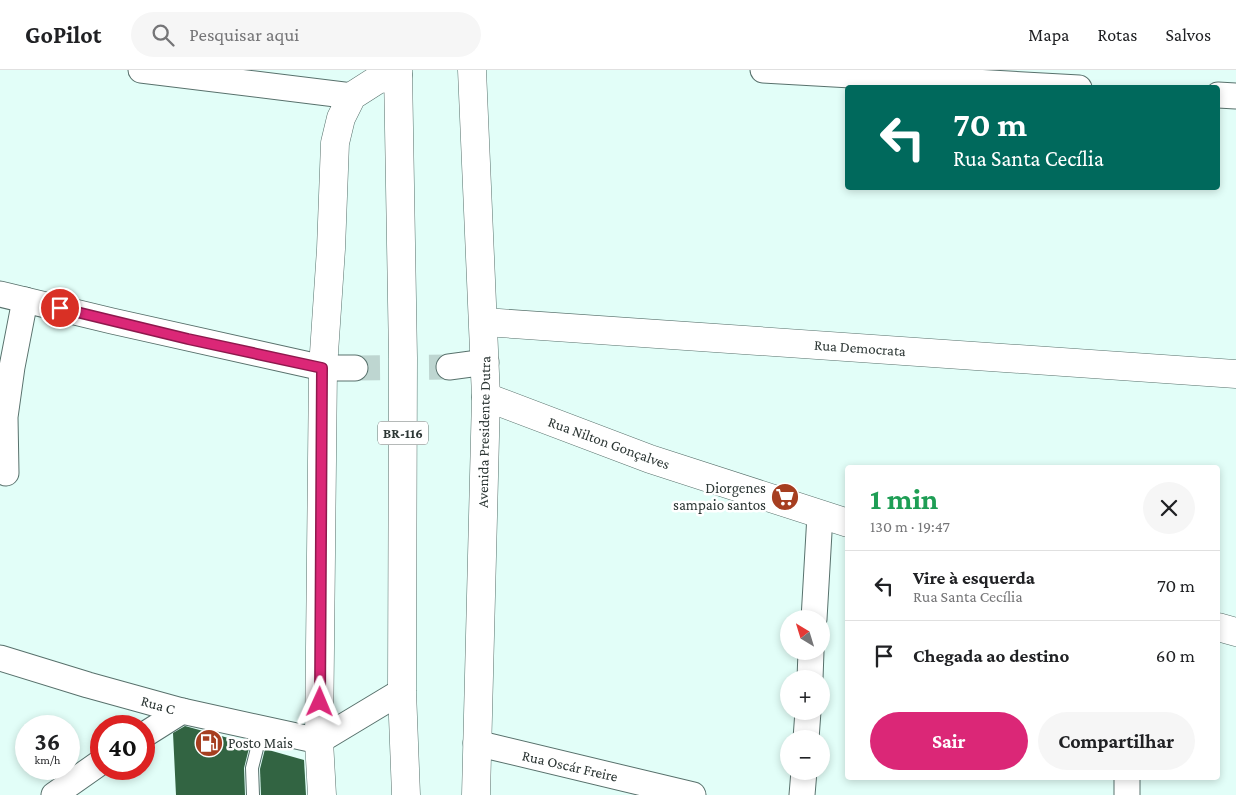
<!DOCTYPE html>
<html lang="pt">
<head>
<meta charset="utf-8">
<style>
  :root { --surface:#fff; --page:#f6f6f6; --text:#202124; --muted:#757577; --line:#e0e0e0; --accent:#db2777 }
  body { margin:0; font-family:"Crimson Pro",serif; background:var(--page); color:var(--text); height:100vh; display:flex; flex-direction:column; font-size:19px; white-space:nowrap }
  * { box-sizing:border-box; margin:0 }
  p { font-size:16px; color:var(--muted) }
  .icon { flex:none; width:28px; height:28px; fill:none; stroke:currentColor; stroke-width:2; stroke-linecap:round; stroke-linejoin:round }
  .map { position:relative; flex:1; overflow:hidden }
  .side { position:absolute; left:845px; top:395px; width:375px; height:315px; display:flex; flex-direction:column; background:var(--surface); border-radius:5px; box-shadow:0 2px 8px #0003 }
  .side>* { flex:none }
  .guide { position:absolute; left:845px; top:15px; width:375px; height:105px; border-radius:5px; box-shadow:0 2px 8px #0003; background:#00695c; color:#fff; overflow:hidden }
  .needle { width:32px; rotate:322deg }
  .controls { position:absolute; left:780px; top:540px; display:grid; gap:10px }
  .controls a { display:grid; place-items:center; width:50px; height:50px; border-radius:50%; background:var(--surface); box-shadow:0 2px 8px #0003; font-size:25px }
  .speed { position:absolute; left:15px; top:645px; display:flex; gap:10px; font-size:25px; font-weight:700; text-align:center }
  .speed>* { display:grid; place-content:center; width:65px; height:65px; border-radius:50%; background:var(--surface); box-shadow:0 2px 8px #0003; line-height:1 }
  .speed small { font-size:12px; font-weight:400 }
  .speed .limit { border:8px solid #d22; background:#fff; color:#111 }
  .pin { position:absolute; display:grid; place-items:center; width:42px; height:42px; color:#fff; margin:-21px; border:2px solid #fff; border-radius:50%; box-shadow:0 1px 5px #0007 }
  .me { position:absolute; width:55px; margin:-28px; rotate:1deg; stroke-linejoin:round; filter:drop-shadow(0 0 4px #0008) }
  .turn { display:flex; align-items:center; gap:18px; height:105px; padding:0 25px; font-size:22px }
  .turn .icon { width:65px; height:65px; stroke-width:2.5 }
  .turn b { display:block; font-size:35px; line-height:42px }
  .round { display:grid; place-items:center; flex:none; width:52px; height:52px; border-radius:26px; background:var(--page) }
  .head { display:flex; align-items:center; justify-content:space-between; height:85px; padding:0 25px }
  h1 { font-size:30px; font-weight:700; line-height:38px; color:#1e9e55 }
  .action { display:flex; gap:10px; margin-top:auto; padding:10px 25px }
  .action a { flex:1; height:58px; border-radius:30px; background:var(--accent); color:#fff; font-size:20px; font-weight:700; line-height:58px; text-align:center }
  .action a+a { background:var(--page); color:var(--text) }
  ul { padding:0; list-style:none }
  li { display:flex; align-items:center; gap:15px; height:70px; padding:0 25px; border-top:1px solid var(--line) }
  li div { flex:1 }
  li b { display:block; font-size:19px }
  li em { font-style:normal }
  header { display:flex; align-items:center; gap:30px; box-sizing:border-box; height:70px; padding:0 25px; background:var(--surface); border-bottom:1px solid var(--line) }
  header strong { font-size:24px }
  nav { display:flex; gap:28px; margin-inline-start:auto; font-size:18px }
  .search { width:350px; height:45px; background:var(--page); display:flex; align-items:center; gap:12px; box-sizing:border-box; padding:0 18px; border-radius:28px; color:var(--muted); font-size:19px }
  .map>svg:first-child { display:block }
  .building { fill:#326442 }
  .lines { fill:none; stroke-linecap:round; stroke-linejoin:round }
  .street-tunnel { stroke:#bed6d1; stroke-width:25; stroke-dasharray:25 12; stroke-linecap:butt }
  .lane-casing { stroke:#58716c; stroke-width:14 }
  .street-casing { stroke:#58716c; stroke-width:27 }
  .secondary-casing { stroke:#58716c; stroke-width:29 }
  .highway-casing { stroke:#58716c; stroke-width:29 }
  .lane { stroke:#fff; stroke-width:12 }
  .street { stroke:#fff; stroke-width:25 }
  .secondary { stroke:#fff; stroke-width:28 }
  .highway { stroke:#fff; stroke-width:28 }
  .route-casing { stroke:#8e194d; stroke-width:12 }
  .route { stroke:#db2777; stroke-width:9 }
  .labels { text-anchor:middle; stroke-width:5; stroke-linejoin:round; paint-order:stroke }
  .shield { fill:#fff; stroke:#6b7271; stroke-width:1 }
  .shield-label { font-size:14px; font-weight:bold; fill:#2c3634 }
  .street-label { font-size:15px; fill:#2c3634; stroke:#fff }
  .poi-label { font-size:15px; fill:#2c3634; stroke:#fff; text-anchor:end }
</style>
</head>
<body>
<header>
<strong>GoPilot</strong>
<div class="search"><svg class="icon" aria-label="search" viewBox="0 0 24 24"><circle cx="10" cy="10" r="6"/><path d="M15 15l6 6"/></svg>Pesquisar aqui</div>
<nav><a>Mapa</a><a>Rotas</a><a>Salvos</a></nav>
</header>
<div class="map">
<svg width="1236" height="725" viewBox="0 0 1236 725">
  <rect width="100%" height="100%" fill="#e2fef8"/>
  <!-- building -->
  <g class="building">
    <polygon points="185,656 250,674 244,698 245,725 176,725 173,663"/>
    <polygon points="265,679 304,690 306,725 261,725 260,699"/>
  </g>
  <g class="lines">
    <!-- street-tunnel -->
    <polyline class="street-tunnel" points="355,298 449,297"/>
    <defs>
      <polyline id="lane" points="253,725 252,698 262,659"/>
      <g id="street">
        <polyline points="141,0 352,26"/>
        <polyline points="763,0 1079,18"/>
        <polyline points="1218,25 1236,26"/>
        <polyline points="0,224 112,251 323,298 355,298"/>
        <polyline points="449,297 486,292"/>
        <polyline points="6,403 5,347 12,297 25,230"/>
        <polyline points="814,549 820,445"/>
        <polyline points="0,588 88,615 182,641 319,671 402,621"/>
        <polyline points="810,609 811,581"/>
        <polyline points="144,665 182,641"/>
        <polyline points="806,669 808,641"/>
        <polyline points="476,673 693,725"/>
        <polyline points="1127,708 1127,725"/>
        <polyline points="54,725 101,692"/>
        <polyline points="802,725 804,701"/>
      </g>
      <g id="secondary">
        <polyline points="472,0 486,327 476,725"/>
        <polyline points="484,252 1236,304"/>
        <polyline points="486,327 650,389 848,453"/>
        <polyline points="1218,557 1236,562"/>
        <polyline points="322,725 319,671 323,298 331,179 335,73 341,48 352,26 377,10 398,5"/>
      </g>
      <polyline id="highway" points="398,0 403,288 402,621 406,725"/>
    </defs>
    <!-- lane casing -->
    <use href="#lane" class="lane-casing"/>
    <!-- street casing -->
    <use href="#street" class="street-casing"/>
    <!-- secondary casing -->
    <use href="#secondary" class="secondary-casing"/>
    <!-- highway casing -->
    <use href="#highway" class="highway-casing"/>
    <!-- lane -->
    <use href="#lane" class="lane"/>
    <!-- street -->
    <use href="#street" class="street"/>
    <!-- secondary -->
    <use href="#secondary" class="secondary"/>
    <!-- highway -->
    <use href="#highway" class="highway"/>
  </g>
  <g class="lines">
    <defs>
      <polyline id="route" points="60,238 188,269 322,298 320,632"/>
    </defs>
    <!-- route casing -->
    <use href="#route" class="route-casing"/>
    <!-- route -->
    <use href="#route" class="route"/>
  </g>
  <!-- icons -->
  <defs>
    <symbol id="supermarket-disc" viewBox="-11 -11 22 22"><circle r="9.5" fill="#a63e20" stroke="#fff"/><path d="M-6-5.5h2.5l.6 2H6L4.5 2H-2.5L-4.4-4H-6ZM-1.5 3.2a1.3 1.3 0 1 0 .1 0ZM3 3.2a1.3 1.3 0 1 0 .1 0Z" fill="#fff"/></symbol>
    <symbol id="fuel-disc" viewBox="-11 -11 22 22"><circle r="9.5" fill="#a63e20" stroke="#fff"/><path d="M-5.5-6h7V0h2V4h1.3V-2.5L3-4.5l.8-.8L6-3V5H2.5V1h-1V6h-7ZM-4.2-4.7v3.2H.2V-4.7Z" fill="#fff"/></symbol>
  </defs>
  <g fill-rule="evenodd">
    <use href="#supermarket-disc" x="769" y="411" width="32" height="32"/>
    <use href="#fuel-disc" x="193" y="657" width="32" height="32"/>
  </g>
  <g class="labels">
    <!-- shield labels -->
    <rect class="shield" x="378" y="351.5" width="50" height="23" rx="4"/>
    <g class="shield-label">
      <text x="403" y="368">BR-116</text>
    </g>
    <!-- street labels -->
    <g class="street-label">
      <text transform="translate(860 278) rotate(4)" y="5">Rua Democrata</text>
      <text transform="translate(484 362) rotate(-89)" y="5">Avenida Presidente Dutra</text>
      <text transform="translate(609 373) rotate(20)" y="5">Rua Nilton Gonçalves</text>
      <text transform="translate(158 635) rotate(16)" y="5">Rua C</text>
      <text transform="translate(570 696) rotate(13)" y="5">Rua Oscár Freire</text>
    </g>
    <!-- poi labels -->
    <g class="poi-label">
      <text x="766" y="423">Diorgenes<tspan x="766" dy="17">sampaio santos</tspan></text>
      <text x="228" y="678" text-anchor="start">Posto Mais</text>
    </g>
  </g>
</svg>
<div class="controls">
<a><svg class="needle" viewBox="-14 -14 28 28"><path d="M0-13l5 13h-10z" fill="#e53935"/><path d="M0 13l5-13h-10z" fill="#757577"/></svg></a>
<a>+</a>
<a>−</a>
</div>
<div class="speed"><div>36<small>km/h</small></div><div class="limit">40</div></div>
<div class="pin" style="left:60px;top:238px;background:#d93025"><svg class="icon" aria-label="arrive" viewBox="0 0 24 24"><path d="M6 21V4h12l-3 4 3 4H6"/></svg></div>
<svg class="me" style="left:320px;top:632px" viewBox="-20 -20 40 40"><path d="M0-17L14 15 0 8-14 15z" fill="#db2777" stroke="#fff" stroke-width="4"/></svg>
<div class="guide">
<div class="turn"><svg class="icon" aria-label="left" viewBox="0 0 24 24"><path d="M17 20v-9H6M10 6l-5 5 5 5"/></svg><div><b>70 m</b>Rua Santa Cecília</div></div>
</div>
<section class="side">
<div class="head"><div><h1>1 min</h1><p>130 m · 19:47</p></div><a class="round"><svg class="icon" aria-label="close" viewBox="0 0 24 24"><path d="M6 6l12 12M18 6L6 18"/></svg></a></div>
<ul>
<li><svg class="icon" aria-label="left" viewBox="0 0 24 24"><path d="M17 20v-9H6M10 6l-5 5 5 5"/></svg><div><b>Vire à esquerda</b><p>Rua Santa Cecília</p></div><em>70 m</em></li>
<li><svg class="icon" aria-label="arrive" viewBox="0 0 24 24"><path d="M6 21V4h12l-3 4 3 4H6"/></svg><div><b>Chegada ao destino</b></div><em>60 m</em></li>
</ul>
<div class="action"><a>Sair</a><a>Compartilhar</a></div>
</section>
</div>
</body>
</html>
